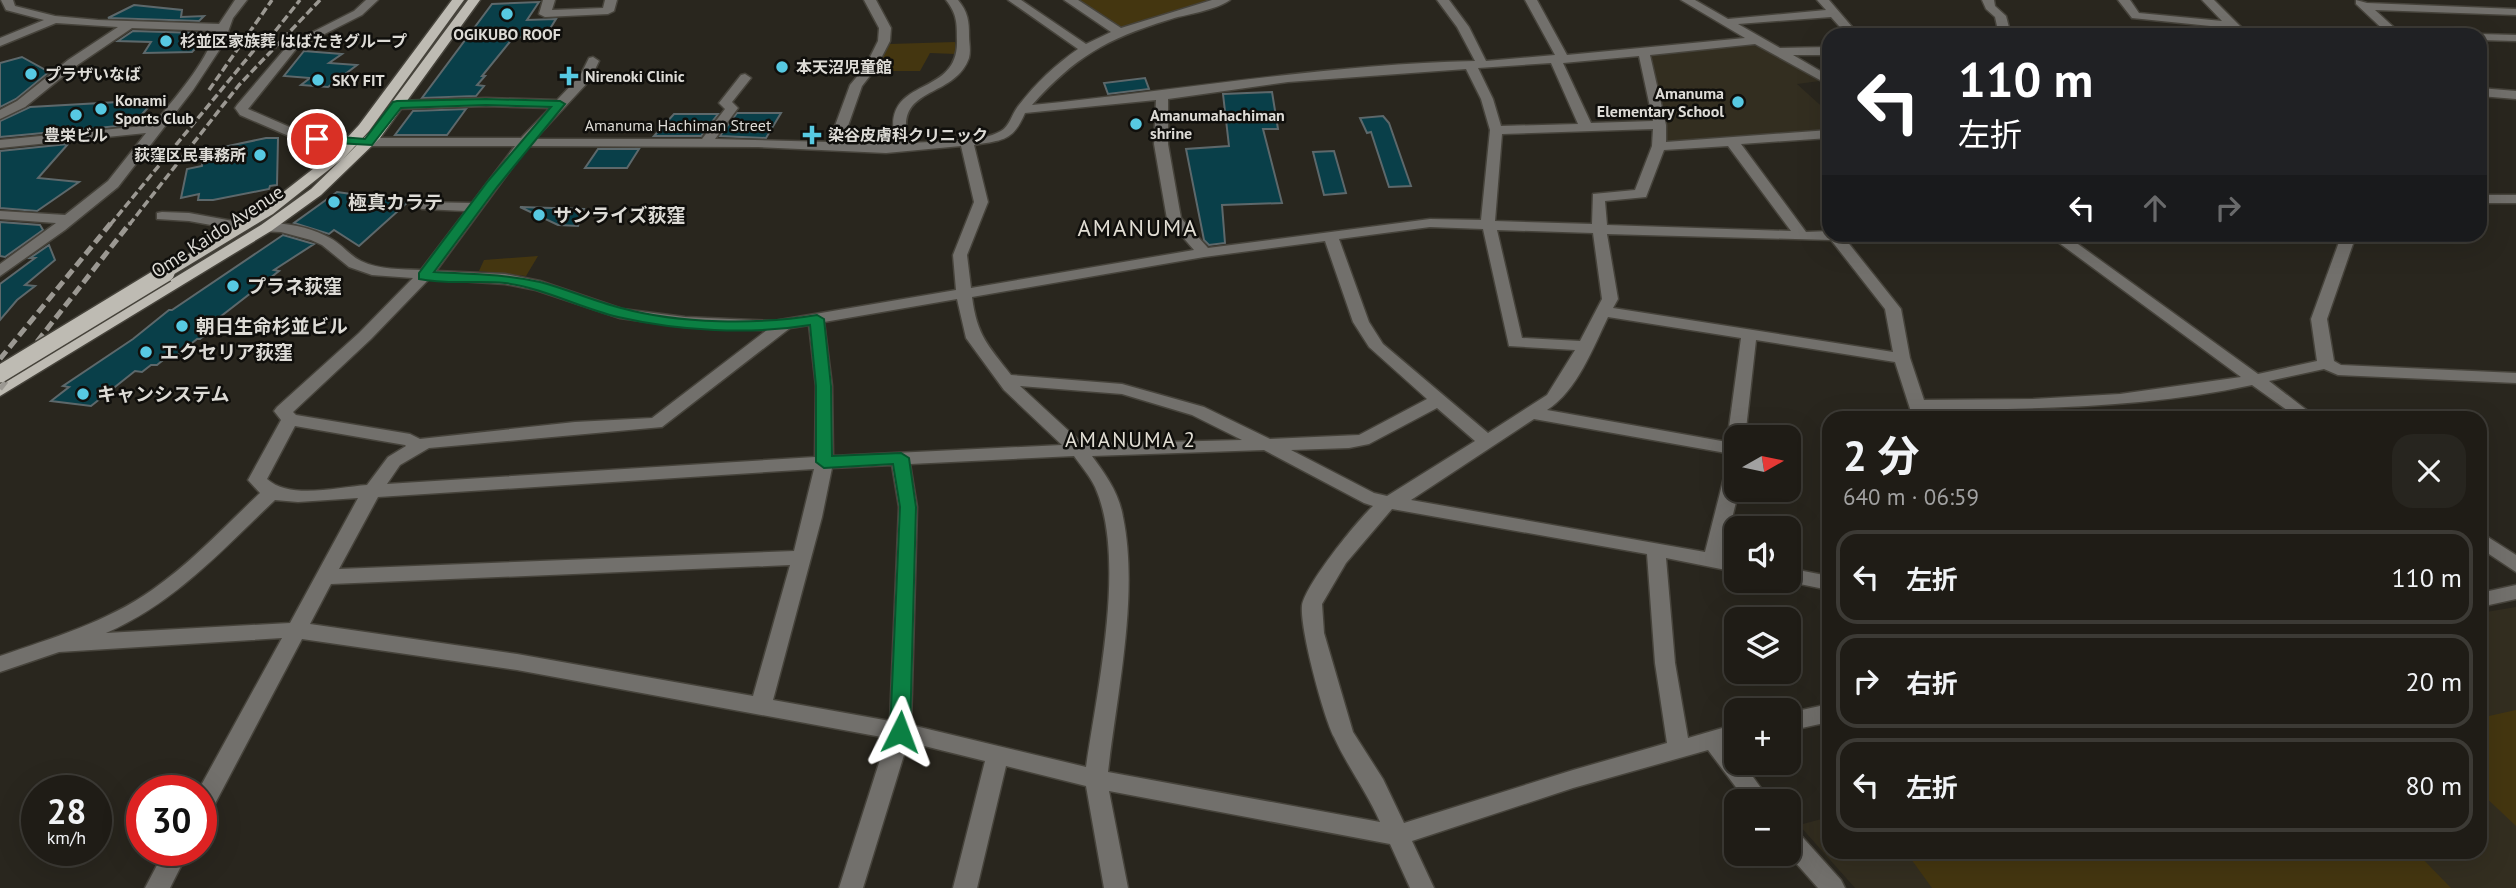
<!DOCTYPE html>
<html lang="ja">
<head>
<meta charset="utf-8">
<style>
  :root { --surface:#1f1c16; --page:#27251f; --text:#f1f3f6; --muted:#a1a1a1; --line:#3c3a35 }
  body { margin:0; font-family:"PT Sans","Noto Sans JP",sans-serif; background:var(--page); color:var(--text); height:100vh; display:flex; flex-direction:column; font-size:26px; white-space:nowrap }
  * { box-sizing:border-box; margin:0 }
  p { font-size:23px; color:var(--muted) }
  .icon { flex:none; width:38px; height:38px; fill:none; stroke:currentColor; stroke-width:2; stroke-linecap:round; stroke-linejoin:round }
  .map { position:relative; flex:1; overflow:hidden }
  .details { position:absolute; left:1822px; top:411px; width:665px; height:448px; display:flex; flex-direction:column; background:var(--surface); border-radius:21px; box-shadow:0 7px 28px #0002,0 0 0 2px var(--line) }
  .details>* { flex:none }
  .guide { position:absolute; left:1822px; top:28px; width:665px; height:214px; border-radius:21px; box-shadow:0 7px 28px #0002,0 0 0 2px var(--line); background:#202124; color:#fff; overflow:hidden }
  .needle { width:46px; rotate:81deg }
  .controls { position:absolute; left:1724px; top:425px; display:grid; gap:14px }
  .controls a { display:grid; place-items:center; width:77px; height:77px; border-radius:14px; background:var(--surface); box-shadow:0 7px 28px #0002,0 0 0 2px var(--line); font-size:35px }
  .speed { position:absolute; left:21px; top:775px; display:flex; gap:14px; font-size:35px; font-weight:700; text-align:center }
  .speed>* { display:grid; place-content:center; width:91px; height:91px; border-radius:50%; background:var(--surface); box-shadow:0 7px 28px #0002,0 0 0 2px var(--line); line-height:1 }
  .speed small { font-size:18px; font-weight:400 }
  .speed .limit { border:10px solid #d22; background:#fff; color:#111 }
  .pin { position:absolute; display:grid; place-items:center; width:60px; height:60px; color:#fff; margin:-30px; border:4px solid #fff; border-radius:50%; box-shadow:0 2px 7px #0007 }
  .me { position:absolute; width:77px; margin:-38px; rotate:3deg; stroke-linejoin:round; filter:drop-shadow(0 0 5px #0008) }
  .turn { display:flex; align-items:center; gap:24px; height:147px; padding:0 21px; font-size:32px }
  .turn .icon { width:91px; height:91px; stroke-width:2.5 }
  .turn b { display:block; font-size:49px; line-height:60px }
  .lanes { display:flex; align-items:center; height:66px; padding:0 21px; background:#0003; justify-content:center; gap:35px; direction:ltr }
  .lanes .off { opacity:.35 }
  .round { display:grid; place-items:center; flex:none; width:74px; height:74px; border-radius:21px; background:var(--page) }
  .head { display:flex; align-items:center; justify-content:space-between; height:119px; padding:0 21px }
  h1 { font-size:42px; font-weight:700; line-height:52px }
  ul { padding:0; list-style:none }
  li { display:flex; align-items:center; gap:21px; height:94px; margin:0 14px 10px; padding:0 7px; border:4px solid var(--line); border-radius:21px }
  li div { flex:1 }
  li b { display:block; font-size:26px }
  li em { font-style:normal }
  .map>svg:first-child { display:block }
  .built { fill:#332e20 }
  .green { fill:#443610 }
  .building { fill:#093f49; stroke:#5d686b; stroke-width:2 }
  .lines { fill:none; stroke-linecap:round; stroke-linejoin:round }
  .minor-casing { stroke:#46433b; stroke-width:3 }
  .major-casing { stroke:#46433b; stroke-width:3 }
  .minor { fill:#72706c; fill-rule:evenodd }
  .major { fill:#bebbb3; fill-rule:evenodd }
  .rail-far1 { stroke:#9b9892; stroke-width:3.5; stroke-dasharray:8 3.5; stroke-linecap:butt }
  .rail { stroke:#9b9892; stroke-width:5; stroke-dasharray:10 5; stroke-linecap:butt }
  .major-bridge-casing { stroke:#46433b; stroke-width:20; stroke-linecap:butt }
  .major-bridge { stroke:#bebbb3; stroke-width:17 }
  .route { fill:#0b8043; stroke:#07532c; stroke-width:2 }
  .poi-dot { fill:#57c9e2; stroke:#100f0c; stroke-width:2.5 }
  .labels { text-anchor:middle; stroke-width:5; stroke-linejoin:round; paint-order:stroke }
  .far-poi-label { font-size:16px; font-weight:bold; fill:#dddbd6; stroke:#100f0c; text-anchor:start }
  .far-street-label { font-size:16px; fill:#dddbd6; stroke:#100f0c }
  .poi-label { font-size:19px; font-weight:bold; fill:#dddbd6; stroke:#100f0c; text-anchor:start }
  .street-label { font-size:19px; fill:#dddbd6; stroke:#100f0c }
  .neighbourhood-label { font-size:21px; letter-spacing:2px; fill:#e2ded4; stroke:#100f0c }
  .quarter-label { font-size:23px; letter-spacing:2px; fill:#e2ded4; stroke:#100f0c }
</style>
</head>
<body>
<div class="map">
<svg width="2516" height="888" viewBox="0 0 2516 888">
  <rect width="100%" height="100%" fill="#29261e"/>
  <!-- built -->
  <g class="built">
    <polygon points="1746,44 1765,48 1820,81 1797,84 1829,113 1829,131 1668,144 1665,142 1649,59 1652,55"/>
    <polygon points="2516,607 2516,888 1855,888 1799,825 1829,817 1829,852 2480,852 2480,613"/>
  </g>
  <!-- green -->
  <g class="green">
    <polygon points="1081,0 1215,0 1124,30 1078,1"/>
    <polygon points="955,42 956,54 930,53 920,71 873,71 890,44"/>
    <polygon points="538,256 526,276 479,271 484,260"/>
    <polygon points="2516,710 2516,826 2480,792 2480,718"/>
    <polygon points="1906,852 2416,852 2451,888 1932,888"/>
  </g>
  <!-- building -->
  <g class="building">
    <polygon points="539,2 527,20 556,19 546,35 513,38 482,76 485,76 477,85 484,86 476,96 422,98 492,4"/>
    <polygon points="134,5 182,10 181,17 204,16 199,21 108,18"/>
    <polygon points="133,31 197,33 203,41 192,52 144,53 151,42 118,41"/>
    <polygon points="304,51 342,54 329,63 357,65 328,87 301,85 310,78 284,76"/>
    <polygon points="22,57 49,72 16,99 0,107 0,63"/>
    <polygon points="1145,78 1149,89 1108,94 1104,83"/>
    <polygon points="1272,92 1278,129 1263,129 1282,203 1222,205 1225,243 1209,245 1204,240 1186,149 1229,146 1223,94"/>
    <polygon points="155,100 134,123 129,125 0,137 0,121 30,107"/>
    <polygon points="466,109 447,135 395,135 413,111"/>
    <polygon points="737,113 781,113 766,138 720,136"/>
    <polygon points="674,114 718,114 701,136 654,136"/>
    <polygon points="1383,116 1389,123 1411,186 1389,187 1371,132 1367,133 1360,118"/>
    <polygon points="266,138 278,138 277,185 270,186 269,189 213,200 198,200 199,194 181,198 187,169 202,166 203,155 219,148"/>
    <polygon points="68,144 38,178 79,182 37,211 0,208 0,151"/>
    <polygon points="598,149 639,149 627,168 585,168"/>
    <polygon points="1334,151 1346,193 1324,195 1313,152"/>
    <polygon points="337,192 408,202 359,246 334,230 329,234 294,223"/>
    <polygon points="520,207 584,209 578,226 558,225"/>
    <polygon points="0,222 40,225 43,230 5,257 0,256"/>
    <polygon points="283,235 314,244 274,270 279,271 220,317 225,318 200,339 197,339 175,357 168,356 157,365 151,365 142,372 135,371 91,406 51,401 69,387 63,386 133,339 169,310 172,310"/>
    <polygon points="49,245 55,260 25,285 35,286 17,300 0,320 0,284 35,258 30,258"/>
  </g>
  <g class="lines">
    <defs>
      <g id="minor">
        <path d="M1 0H13L15 6 55 16 98 20 219 24 235 0H247L233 18 224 43 193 90 118 187 65 230 0 276V264L56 223 0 219V211L65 215 108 181 146 133 0 148V140L153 125C176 96 204 66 216 31L132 28 76 66 25 107 0 119V110L17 101 68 60 118 27 56 23 0 46V38L44 20 6 10Z"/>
        <path d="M366 0H378L362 15 297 48 248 109 301 132 356 138H521L550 108 486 106 397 109 391 105 397 101 486 98 557 100 580 76 589 58 593 57 599 61 590 80 535 139H702L725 109 719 103 741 75 745 74 751 78 732 102 738 108 715 139 829 142 850 85 865 67 878 41 879 28 864 0H876L891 28 890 41 876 68 862 86 842 143 896 144C877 73 959 101 957 40 957 23 957 14 946 0H958C968 12 969 21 969 36 969 43 971 50 969 58 954 100 892 85 909 143 933 141 981 143 1001 131 1010 126 1012 113 1019 105 1035 84 1056 64 1078 49L1008 0H1021L1086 44 1111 32 1064 0H1078L1121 28 1212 0H1230C1214 11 1186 14 1168 20 1106 39 1075 57 1032 105 1179 91 1326 64 1475 61L1457 27 1437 0H1449L1469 27 1486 61 1555 55 1525 0H1537L1567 55 1745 38 1681 0H1695L1728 19 1826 10 1817 0H1829L1859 35H1847L1831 17 1738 24 1780 48 1829 47V55H1793L1829 76V85L1755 44 1650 55 1666 125V142L1829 130V138L1741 144 1806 232 1829 231V234H1921L1914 238 1846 240 1901 309 1910 358 1924 400 2033 399 2120 394 2241 377 2047 234H2064L2258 374 2317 361 2311 319 2339 242 2329 234H2347L2354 241 2327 319 2334 361 2341 365 2516 373V383L2338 375 2324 369 2269 381 2317 418H2298L2252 385C2146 408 2036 409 1927 410L1929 418H1913L1895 362 1756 340 1745 438H1736V490H1739L1723 555 1736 558V572L1666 558 1675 663 1688 738 1736 724V742L1729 744 1736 753V763H1743L1771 802H1747L1708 750 1573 788 1412 841 1434 888H1410L1390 844 1109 791 1128 888H1104L1086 786 1006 766 977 888H953L985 761 908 742 863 888H839L887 738 517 670 302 639 209 815 201 818V791H198L282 638 59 652 0 672V656C52 638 107 622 152 590 192 562 225 526 260 493L248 480 281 420 274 411 277 407 359 333 413 278 372 275 349 267 322 245 311 240 281 232 261 231 259 228 261 225C281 220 313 228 330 238 342 244 350 256 361 261 380 270 401 269 421 270L466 211 422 209 415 205 417 202 472 203 515 146H356L298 140 240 115 235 108 237 105 289 44 354 11ZM1639 56 1653 121 1591 123 1563 63ZM1551 63 1578 124 1501 126 1493 99 1478 68ZM1466 69 1481 99 1490 130 1481 220 1430 219 1208 248 1181 218 1168 144V99L1288 82ZM1156 100 1154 144 1167 219 1194 250 971 288 967 255 988 202 974 145C1004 140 1013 141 1025 113ZM1653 129 1652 146 1635 190 1593 194 1592 224 1495 221 1502 134ZM528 146 758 147 886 153 961 146 974 202 953 255 956 290 774 321 685 317 622 309 540 281 505 274 436 271ZM1728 146 1791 231 1607 225 1605 201 1646 197 1664 150ZM1430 227 1483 229 1509 346 1575 350 1547 395 1488 433 1383 344 1369 322 1339 239ZM1497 230 1593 233 1602 299 1580 341 1522 338ZM1607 234 1831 240 1885 309 1893 352 1613 308 1618 299ZM1325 241 1353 322 1369 347 1427 399 1359 435 1270 439 1204 407 1122 384 1011 375C988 345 977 336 972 297L1204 257ZM429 279 505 284 536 290 620 318 685 327 767 330 652 418 575 422 420 439 410 434 296 415 293 412 371 339ZM957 299 966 338 1004 390 1062 445 833 456 832 386 824 322ZM1608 317 1741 338 1727 442 1547 410C1577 391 1593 348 1608 317ZM809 325 816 386 815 457 387 484 400 465 429 448 662 427 790 328ZM1020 386 1122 394 1192 415 1242 440 1083 444ZM1437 408 1475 441 1387 496 1374 493 1291 450 1349 448 1369 444ZM1534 419 1726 453 1724 477 1705 552 1411 500ZM295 426 405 445 406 446 388 457 367 485C338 487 290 500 267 479ZM1264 450 1364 503 1373 506C1356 522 1305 585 1302 606 1300 629 1323 715 1334 737 1347 766 1367 792 1380 822L1108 772C1117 693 1139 595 1123 517 1119 493 1106 475 1092 456ZM1074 456C1081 466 1090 476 1095 487 1127 558 1097 690 1086 767L911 725 917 507 910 464ZM892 465 899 507 890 721 773 700 822 517 832 468ZM814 469 794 551 339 569 378 497ZM358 498 290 623 106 633C175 603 222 550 275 500L298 502ZM1392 509 1647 554 1655 663 1667 743 1573 770 1404 823 1383 779 1353 732 1324 633 1322 604 1346 563ZM790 565 753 696 517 654 310 624 331 584Z"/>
        <polygon points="543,0 555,0 552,10 603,8 605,0 617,0 614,11 608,14 545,17 539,14"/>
        <polygon points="1982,0 1994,0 1995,6 2006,16 2011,35 1999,35 1995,17 1986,9"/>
        <polygon points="2118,0 2130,0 2139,13 2222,21 2202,0 2214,0 2249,35 2236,35 2230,28 2132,18"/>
        <polygon points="2356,0 2367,3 2516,9 2516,15 2375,10 2398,31 2433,32 2439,35 2389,35 2356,4"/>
        <polygon points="2480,34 2516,35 2516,41 2480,40 2480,35 2476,35"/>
        <polygon points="2480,88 2516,91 2516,99 2480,96"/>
        <rect x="2480" y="195" width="36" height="8"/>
        <polygon points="162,212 189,213 244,223 251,227 244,231 189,221 157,219 157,213"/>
        <polygon points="2480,532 2516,555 2516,572 2480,548"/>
        <polygon points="1788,568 1829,576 1829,590 1785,581 1788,581"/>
        <polygon points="2516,585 2516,599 2480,607 2480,593"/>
        <polygon points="1829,704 1829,722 1788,731 1788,713"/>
        <polygon points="1788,827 1796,830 1841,880 1845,888 1818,888 1788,854"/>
        <polygon points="165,850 189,850 170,888 145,888"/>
      </g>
      <polygon id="major" points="452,0 464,0 369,131 343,159 370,132 468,0 480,0 380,138 321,195 271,231 0,396 0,384 261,225 311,189 341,160 273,214 171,276 166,278 158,273 263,208 332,154 359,125"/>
    </defs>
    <!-- minor casing -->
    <use href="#minor" class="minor-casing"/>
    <!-- major casing -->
    <use href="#major" class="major-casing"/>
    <!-- minor -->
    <use href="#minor" class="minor"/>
    <!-- major -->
    <use href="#major" class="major"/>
    <!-- rail-far1 -->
    <g class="rail-far1">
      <polyline points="261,49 300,0"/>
      <polyline points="209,90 272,0"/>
      <polyline points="110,225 264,38"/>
      <polyline points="129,225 239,85 320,0"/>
    </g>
    <!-- rail -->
    <g class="rail">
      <polyline points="0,359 111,223"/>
      <polyline points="0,389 130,223"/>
    </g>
    <defs>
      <polyline id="major-bridge" points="0,374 166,273"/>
    </defs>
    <!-- major-bridge casing -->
    <use href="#major-bridge" class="major-bridge-casing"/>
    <!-- major-bridge -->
    <use href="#major-bridge" class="major-bridge"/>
  </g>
  <!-- route -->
  <path class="route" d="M486 99 560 101 565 104 497 187 434 272C470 274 504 274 540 282 567 289 593 301 621 308 680 324 757 325 817 315L824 319 831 386 832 456 901 453 909 458 916 507 910 732 907 738 900 740 893 738 890 732 900 507 893 464 824 468 816 462V386L810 325C749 335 679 331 618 317 580 308 544 288 505 283 477 280 447 285 419 279V273L488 181 551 107 486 105 401 108 372 145 317 142 311 139 317 135 365 139 393 102 397 101Z"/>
  <!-- markers -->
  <g class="poi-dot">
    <circle cx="507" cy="14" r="7"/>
    <circle cx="166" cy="41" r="7"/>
    <circle cx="782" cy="67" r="7"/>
    <circle cx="31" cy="74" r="7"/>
    <path d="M565.5 65.5h7v7h7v7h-7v7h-7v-7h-7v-7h7z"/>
    <circle cx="318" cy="80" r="7"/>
    <circle cx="1738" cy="102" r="7"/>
    <circle cx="101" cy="109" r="7"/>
    <circle cx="76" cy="115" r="7"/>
    <circle cx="1136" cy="124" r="7"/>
    <path d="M808.5 124.5h7v7h7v7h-7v7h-7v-7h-7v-7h7z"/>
    <circle cx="260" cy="155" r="7"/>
    <circle cx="334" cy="202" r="7"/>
    <circle cx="539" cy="215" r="7"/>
    <circle cx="233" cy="286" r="7"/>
    <circle cx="182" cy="326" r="7"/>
    <circle cx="146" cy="352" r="7"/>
    <circle cx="83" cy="394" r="7"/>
  </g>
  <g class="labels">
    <!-- far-poi labels -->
    <g class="far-poi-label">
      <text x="507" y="40" text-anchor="middle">OGIKUBO ROOF</text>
      <text x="180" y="47">杉並区家族葬 はばたきグループ</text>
      <text x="796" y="73">本天沼児童館</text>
      <text x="45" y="80">プラザいなば</text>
      <text x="585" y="82">Nirenoki Clinic</text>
      <text x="332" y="86">SKY FIT</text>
      <text x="1724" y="99" text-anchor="end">Amanuma<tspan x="1724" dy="18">Elementary School</tspan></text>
      <text x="115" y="106">Konami<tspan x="115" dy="18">Sports Club</tspan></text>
      <text x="1150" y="121">Amanumahachiman<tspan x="1150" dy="18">shrine</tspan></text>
      <text x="76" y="141" text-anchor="middle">豊栄ビル</text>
      <text x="828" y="141">染谷皮膚科クリニック</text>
      <text x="246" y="161" text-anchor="end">荻窪区民事務所</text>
    </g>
    <!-- far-street labels -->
    <g class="far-street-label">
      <text x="678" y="131">Amanuma Hachiman Street</text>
    </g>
    <!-- poi labels -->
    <g class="poi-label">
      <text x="348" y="209">極真カラテ</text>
      <text x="553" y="222">サンライズ荻窪</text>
      <text x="247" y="293">プラネ荻窪</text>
      <text x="196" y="333">朝日生命杉並ビル</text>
      <text x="160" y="359">エクセリア荻窪</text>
      <text x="97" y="401">キャンシステム</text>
    </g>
    <!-- street labels -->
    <g class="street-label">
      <text transform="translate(217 231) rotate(-33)" y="7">Ome Kaido Avenue</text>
    </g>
    <!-- neighbourhood labels -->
    <g class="neighbourhood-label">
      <text x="1131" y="447">AMANUMA 2</text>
    </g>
    <!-- quarter labels -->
    <g class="quarter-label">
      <text x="1138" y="236">AMANUMA</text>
    </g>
  </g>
</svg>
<div class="controls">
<a><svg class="needle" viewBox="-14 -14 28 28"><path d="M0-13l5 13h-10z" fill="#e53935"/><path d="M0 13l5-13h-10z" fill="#a1a1a1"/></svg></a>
<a><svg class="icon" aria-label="sound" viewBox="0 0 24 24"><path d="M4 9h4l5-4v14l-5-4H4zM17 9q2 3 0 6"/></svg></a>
<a><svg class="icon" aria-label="layers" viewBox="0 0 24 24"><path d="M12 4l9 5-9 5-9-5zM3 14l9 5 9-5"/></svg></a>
<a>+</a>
<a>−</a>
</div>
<div class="speed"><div>28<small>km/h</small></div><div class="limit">30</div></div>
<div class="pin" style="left:317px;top:139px;background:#d93025"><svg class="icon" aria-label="arrive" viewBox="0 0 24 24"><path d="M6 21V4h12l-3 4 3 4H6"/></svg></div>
<svg class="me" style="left:900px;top:732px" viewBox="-20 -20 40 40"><path d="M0-17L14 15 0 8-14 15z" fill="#0b8043" stroke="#fff" stroke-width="4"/></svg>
<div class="guide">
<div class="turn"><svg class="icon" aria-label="left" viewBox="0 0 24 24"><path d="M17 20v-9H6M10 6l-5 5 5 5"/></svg><div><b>110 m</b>左折</div></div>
<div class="lanes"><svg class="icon" aria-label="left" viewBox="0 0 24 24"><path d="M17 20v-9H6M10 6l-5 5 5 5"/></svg><svg class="icon off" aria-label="ahead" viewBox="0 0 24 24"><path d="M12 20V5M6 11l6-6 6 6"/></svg><svg class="icon off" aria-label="right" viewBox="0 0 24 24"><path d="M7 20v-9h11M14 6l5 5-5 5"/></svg></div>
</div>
<section class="details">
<div class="head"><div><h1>2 分</h1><p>640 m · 06:59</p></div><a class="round"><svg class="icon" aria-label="close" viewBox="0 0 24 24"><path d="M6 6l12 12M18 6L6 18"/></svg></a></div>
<ul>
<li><svg class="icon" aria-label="left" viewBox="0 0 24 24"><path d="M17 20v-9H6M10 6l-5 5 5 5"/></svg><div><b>左折</b></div><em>110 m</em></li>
<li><svg class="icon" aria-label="right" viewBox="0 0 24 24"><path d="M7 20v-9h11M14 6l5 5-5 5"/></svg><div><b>右折</b></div><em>20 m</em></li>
<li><svg class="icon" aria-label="left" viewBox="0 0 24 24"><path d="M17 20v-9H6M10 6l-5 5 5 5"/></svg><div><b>左折</b></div><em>80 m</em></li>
</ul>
</section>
</div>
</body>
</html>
